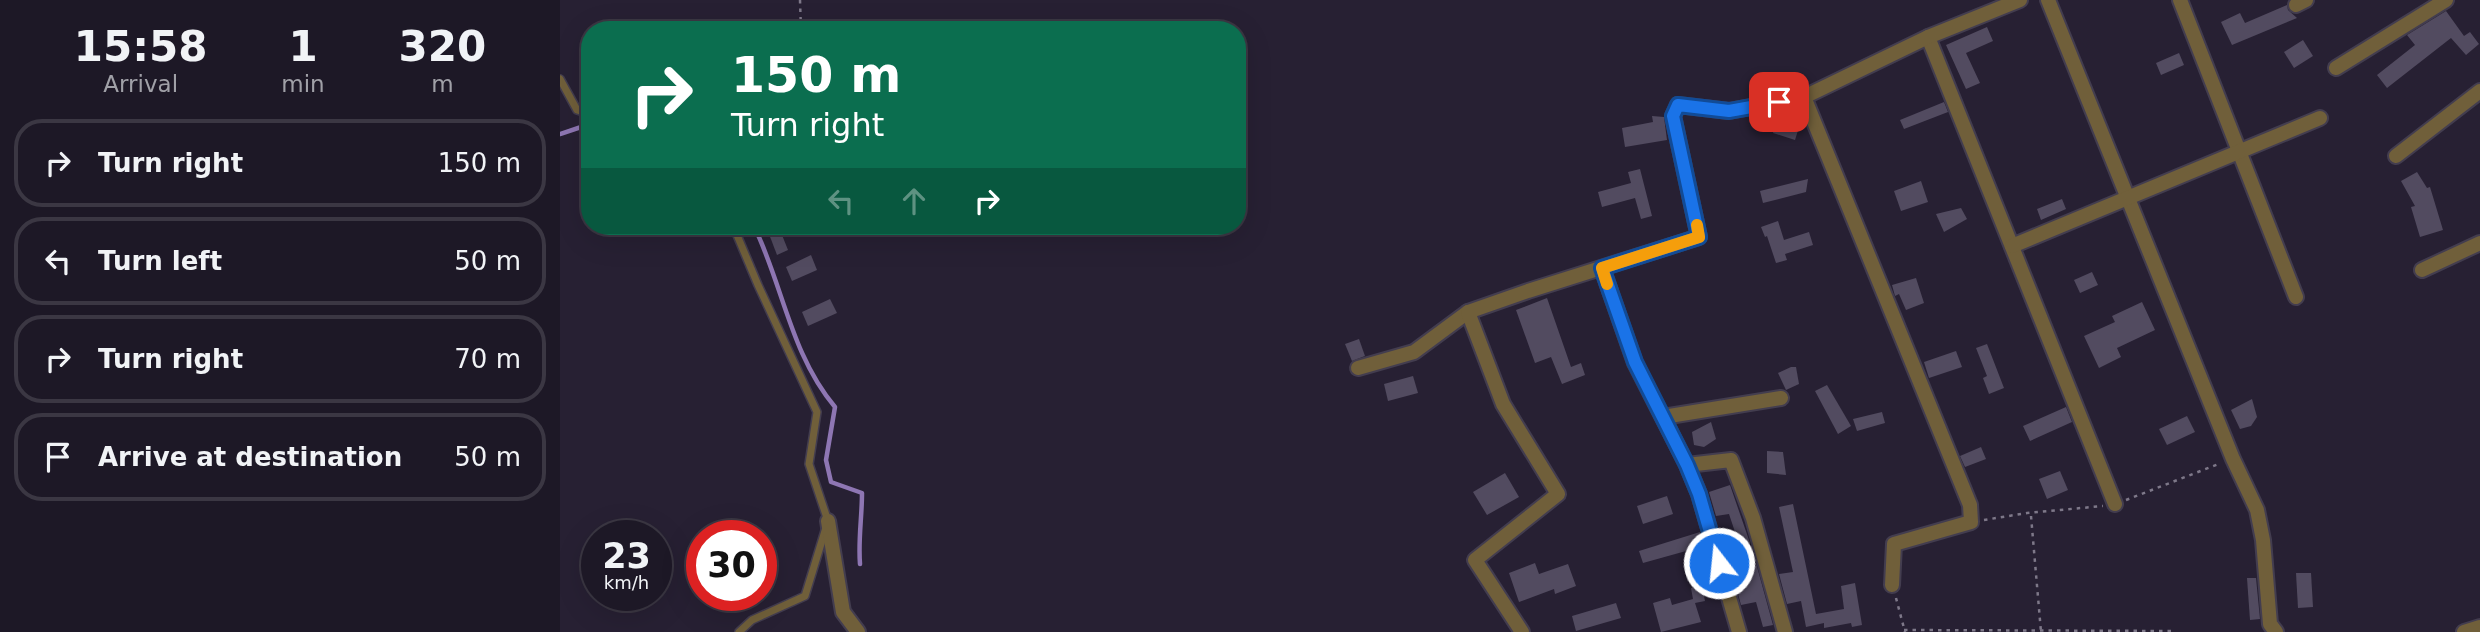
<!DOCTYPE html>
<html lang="en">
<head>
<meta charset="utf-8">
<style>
  :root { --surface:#1d1826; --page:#25212e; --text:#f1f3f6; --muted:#a0a0a7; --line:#3b3743 }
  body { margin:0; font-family:"DejaVu Sans",sans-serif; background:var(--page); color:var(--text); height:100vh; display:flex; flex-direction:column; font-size:26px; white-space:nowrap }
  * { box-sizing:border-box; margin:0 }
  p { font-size:23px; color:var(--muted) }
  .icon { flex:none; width:38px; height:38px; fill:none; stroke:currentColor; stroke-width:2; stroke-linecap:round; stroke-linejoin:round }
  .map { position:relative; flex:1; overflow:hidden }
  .details { display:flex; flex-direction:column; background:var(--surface); width:560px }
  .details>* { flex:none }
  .hud { position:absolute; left:21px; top:21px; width:665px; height:214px; border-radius:28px; box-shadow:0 7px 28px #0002,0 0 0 2px var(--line); background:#0b6e4f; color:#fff; overflow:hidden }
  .speed { position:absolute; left:21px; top:520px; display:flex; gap:14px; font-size:35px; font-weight:700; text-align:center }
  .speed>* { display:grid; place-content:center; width:91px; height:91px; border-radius:50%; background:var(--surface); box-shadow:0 7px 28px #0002,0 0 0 2px var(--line); line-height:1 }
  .speed small { font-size:18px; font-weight:400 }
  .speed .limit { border:10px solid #d22; background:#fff; color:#111 }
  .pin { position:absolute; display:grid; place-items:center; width:60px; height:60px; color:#fff; margin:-30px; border-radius:14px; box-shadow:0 4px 10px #0006 }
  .me { position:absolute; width:77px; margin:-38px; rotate:344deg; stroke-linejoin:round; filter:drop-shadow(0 0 5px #0008) }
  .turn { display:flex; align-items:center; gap:24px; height:147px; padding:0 35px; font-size:32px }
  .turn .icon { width:91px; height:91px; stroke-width:2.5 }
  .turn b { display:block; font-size:49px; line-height:60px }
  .lanes { display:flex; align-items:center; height:66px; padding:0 35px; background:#0003; justify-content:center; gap:35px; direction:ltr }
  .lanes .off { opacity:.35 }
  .eta { display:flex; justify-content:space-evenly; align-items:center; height:119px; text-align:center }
  .eta b { font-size:42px; font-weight:600; line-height:49px }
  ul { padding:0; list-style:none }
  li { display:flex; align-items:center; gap:21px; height:88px; margin:0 14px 10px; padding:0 21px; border:4px solid var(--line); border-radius:28px }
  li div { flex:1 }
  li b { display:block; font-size:26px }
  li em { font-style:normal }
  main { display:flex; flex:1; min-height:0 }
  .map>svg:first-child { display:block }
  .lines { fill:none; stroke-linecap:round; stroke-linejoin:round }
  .stream { stroke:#8e76b3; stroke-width:4.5 }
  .building { fill:#524b60 }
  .service-casing { stroke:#433d4f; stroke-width:10 }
  .minor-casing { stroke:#433d4f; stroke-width:18 }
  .path { stroke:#7e7889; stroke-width:2.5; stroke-dasharray:3.5 5; stroke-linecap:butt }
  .service { stroke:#705f3a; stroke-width:7 }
  .minor { stroke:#705f3a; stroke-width:14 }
  .route-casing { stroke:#114b97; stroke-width:18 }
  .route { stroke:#1a73e8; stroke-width:12 }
  .slow { stroke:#f59e0b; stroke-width:12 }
</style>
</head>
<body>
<main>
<section class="details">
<div class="eta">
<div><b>15:58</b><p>Arrival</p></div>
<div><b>1</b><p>min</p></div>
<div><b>320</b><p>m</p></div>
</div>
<ul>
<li><svg class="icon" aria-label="right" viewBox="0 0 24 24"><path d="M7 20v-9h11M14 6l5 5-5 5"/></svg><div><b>Turn right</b></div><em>150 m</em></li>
<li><svg class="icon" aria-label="left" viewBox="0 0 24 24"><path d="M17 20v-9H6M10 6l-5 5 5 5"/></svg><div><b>Turn left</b></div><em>50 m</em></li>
<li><svg class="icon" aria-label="right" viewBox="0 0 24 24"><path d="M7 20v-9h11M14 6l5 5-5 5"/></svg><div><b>Turn right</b></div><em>70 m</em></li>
<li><svg class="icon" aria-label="arrive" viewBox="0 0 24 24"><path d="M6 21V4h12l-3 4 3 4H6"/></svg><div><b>Arrive at destination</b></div><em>50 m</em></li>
</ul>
</section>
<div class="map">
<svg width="1920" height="632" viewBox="0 0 1920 632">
  <rect width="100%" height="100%" fill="#272033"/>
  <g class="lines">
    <!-- stream -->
    <g class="stream">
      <polyline points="0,134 30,124"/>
      <path d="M194 226C223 286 231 355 275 407L266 460 271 482 302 493C302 517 298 540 300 564"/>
    </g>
  </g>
  <!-- building -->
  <g class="building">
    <polygon points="1727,5 1728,10 1737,18 1672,45 1661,22 1680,13 1685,23"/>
    <polygon points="1886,11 1904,36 1910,32 1919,44 1906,55 1891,38 1827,88 1817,75 1855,45 1847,35"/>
    <polygon points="1427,27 1433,41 1406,53 1420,83 1406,89 1386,45"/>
    <polygon points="1743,40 1753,56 1734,68 1724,52"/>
    <polygon points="1619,53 1624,65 1601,75 1596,63"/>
    <polygon points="1384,102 1388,112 1344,129 1340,120"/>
    <polygon points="1219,114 1241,121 1235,140 1213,133"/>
    <polygon points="1092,116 1104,117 1107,140 1065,147 1062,128 1093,122"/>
    <polygon points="1080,169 1092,216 1081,219 1075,198 1042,207 1038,192 1071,183 1068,172"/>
    <polygon points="1857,172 1867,188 1870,187 1883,230 1860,237 1851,207 1855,206 1841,181"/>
    <polygon points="1248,179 1246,192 1203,203 1200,191"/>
    <polygon points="1361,181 1368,202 1341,211 1334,191"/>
    <polygon points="1502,199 1506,209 1481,220 1477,209"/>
    <polygon points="1401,208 1407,219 1384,232 1376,214"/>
    <polygon points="1218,221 1224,240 1249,232 1253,245 1225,254 1227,260 1216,263 1207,236 1205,237 1201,227"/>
    <polygon points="220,230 228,250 217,255 209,234"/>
    <polygon points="251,255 257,270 232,281 226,267"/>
    <polygon points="1532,272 1538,285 1520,293 1514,280"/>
    <polygon points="1356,278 1364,303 1346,310 1339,294 1335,296 1332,285"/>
    <polygon points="987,298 1011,367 1021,363 1025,375 1002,384 991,357 975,363 956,310"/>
    <polygon points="270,299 277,313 248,326 242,312"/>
    <polygon points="1582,302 1595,330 1557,348 1561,357 1539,368 1524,336 1555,322 1552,316"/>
    <polygon points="799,339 805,356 792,361 785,344"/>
    <polygon points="1427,344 1444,388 1429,394 1423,378 1427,376 1416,348"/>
    <polygon points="1396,351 1402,367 1369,378 1364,362"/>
    <polygon points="1231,367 1236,367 1239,384 1226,390 1218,373"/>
    <polygon points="853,376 858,393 828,401 824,384"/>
    <polygon points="1267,385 1291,426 1278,434 1255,391"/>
    <polygon points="1692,399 1697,417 1691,426 1680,429 1671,410"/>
    <polygon points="1506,407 1512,422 1470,441 1463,426"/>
    <polygon points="1322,412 1325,423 1297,431 1293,419"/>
    <polygon points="1627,416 1635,432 1607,445 1599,429"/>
    <polygon points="1151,422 1156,439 1144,447 1134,445 1132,432"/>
    <polygon points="1421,447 1426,459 1405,467 1400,456"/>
    <polygon points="1207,451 1223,452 1226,475 1207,473"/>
    <polygon points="1500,471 1508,490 1487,499 1479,479"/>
    <polygon points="945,473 959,497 927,515 913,492"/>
    <polygon points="1170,485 1190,543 1180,547 1169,514 1156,516 1149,492"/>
    <polygon points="1107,496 1113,514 1083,524 1077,506"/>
    <polygon points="1233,504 1256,614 1284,609 1281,586 1295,583 1302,625 1292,627 1291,623 1264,628 1264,623 1246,627 1241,601 1227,604 1219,574 1233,572 1219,507"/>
    <polygon points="1140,532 1144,546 1083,563 1079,551"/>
    <polygon points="975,563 979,574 1008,564 1016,586 995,594 994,589 959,602 949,573"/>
    <polygon points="1196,563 1213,625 1203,627 1196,602 1181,605 1174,579 1186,576 1184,566"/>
    <polygon points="1736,573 1751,573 1753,607 1738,608"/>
    <polygon points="1687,578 1696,578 1700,619 1690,620"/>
    <polygon points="1142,586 1145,601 1135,603 1141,622 1101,632 1093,603 1110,598 1112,605 1133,599 1131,588"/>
    <polygon points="1056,603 1061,618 1016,631 1012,616"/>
  </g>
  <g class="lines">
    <defs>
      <g id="service">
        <polyline points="0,79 17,110 30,114"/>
        <polyline points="170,226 177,235 198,285 257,412 249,464 268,521 245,596 192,620 179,632"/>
      </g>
      <g id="minor">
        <polyline points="1488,0 1673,459 1697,510 1703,540 1710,624 1716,632"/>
        <polyline points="1620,0 1736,297"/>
        <polyline points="1736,5 1746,0"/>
        <polyline points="1368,37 1555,504"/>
        <polyline points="1776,68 1886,0"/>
        <polyline points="1244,97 1410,505 1411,522 1334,544 1332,585"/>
        <polyline points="1836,156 1920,91"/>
        <polyline points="1452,246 1760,118"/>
        <polyline points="1042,268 1075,363 1127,465 1139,494 1179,632"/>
        <polyline points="1862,270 1920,243"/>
        <polyline points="798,368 854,352 908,312"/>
        <polyline points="1103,417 1221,398"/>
        <polyline points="1127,465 1171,460 1193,518 1225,632"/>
        <polyline points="268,521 283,612 298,632"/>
        <polyline points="962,632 915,560 998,494 943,404 908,312 968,291 1139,237 1113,116 1118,105 1169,111 1244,97 1368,37 1460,0"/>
        <polyline points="1904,632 1920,627"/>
      </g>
    </defs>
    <!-- service casing -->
    <use href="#service" class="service-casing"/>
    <!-- minor casing -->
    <use href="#minor" class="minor-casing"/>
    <!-- path -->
    <g class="path">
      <polyline points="240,0 241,30"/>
      <polyline points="1566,500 1661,463"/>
      <polyline points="1471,516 1481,632"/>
      <polyline points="1424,520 1467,513 1543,506"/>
      <polyline points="1336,598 1345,632"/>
      <polyline points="1344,630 1612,631"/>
    </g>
    <!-- service -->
    <use href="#service" class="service"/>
    <!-- minor -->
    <use href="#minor" class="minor"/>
  </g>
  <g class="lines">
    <defs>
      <polyline id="route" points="1159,563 1139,494 1127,465 1075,362 1042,268 1139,237 1113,116 1118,105 1169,111 1219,102"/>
    </defs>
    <!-- route casing -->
    <use href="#route" class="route-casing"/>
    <!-- route -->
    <use href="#route" class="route"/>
    <!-- slow -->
    <polyline class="slow" points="1047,284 1042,268 1139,237 1137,225"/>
  </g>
</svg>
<div class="speed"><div>23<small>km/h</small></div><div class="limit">30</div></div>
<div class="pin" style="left:1219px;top:102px;background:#d93025"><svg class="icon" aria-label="arrive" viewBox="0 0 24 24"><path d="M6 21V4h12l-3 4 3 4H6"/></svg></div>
<svg class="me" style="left:1159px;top:563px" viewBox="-20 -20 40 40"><circle r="17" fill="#1a73e8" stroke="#fff" stroke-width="3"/><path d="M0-11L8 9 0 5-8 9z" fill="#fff"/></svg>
<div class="hud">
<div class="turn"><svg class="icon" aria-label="right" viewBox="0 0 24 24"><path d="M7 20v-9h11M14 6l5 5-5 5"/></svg><div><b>150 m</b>Turn right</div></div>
<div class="lanes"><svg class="icon off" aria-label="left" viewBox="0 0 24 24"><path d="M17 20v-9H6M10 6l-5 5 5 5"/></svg><svg class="icon off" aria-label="ahead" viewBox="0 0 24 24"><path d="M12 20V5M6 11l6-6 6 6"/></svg><svg class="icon" aria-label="right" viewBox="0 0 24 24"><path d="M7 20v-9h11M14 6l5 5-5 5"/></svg></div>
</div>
</div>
</main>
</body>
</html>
